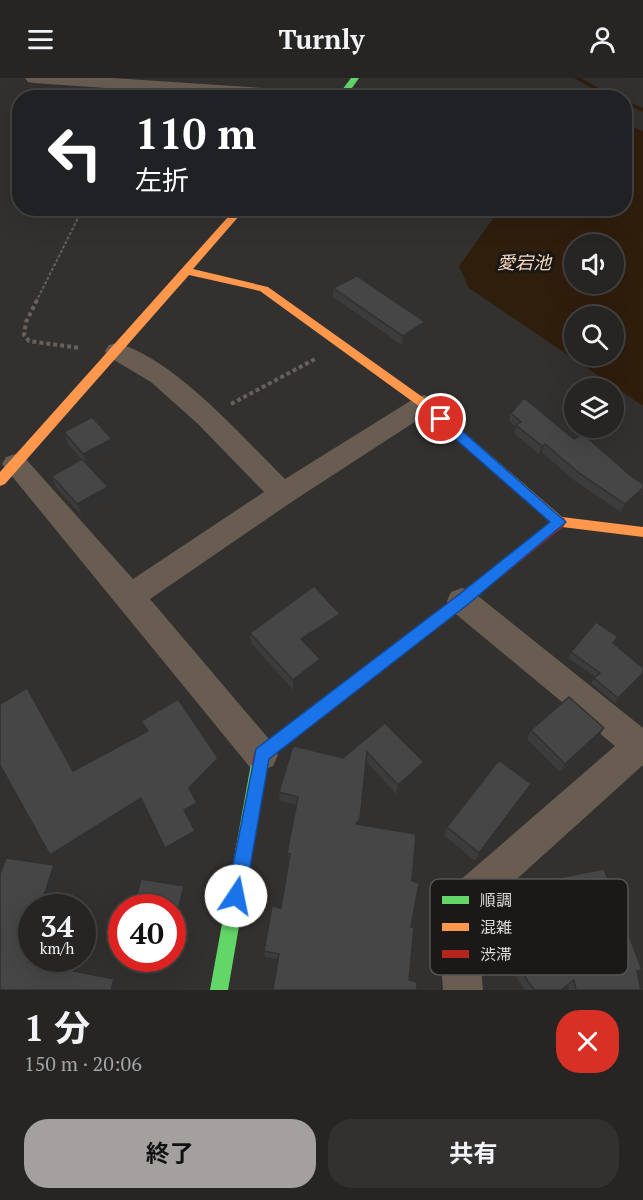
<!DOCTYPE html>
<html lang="ja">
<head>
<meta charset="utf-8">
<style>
  :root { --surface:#262523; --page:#323130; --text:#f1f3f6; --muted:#a4a5a6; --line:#424241; --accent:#a3a09f }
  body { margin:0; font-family:"PT Serif","Noto Sans JP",serif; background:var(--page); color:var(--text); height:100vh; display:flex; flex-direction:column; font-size:22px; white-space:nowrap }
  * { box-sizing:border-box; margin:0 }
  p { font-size:20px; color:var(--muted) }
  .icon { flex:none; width:33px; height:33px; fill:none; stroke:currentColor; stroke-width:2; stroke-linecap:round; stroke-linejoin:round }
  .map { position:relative; height:912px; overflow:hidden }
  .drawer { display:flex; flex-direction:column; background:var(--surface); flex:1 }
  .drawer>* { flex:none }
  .guide { position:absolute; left:12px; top:12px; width:620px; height:126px; border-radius:24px; box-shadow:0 6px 24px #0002,0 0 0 2px var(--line); background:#202124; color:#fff; overflow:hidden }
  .tools { position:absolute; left:564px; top:156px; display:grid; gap:12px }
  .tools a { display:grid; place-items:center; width:60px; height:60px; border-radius:50%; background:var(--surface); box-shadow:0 6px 24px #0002,0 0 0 2px var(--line); font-size:30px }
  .speed { position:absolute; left:18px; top:816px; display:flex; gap:12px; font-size:30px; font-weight:700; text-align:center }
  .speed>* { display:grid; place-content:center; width:78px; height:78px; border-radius:50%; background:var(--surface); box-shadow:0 6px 24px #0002,0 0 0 2px var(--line); line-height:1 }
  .speed small { font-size:15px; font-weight:400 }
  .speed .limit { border:9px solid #d22; background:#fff; color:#111 }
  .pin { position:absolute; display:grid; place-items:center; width:51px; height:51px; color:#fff; margin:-26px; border:3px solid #fff; border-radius:50%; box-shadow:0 2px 6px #0007 }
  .me { position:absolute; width:66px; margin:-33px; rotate:11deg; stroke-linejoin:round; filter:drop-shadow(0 0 4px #0008) }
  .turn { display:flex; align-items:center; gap:21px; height:126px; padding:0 24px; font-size:27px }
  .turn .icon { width:78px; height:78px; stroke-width:2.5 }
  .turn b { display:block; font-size:42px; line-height:51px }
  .round { display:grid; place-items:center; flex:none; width:63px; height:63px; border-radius:24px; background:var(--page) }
  .overview { display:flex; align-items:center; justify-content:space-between; height:102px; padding:0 24px }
  h1 { font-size:36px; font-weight:700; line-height:45px }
  .cta { display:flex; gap:12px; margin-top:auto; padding:12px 24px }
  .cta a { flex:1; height:69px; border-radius:24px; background:var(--accent); color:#111; font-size:24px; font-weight:700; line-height:69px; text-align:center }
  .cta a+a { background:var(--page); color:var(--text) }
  header { display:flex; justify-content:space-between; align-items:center; height:78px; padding:0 24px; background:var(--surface); font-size:27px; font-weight:700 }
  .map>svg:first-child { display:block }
  .water { fill:#301e0d; fill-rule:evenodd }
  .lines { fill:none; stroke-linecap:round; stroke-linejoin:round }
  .stream { fill:#301e0d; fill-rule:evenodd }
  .path-far1 { stroke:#68605a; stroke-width:2; stroke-dasharray:3 2; stroke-linecap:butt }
  .path { stroke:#68605a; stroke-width:4; stroke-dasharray:4 3; stroke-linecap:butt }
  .street { fill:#695d52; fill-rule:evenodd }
  .fast { fill:#63d668; fill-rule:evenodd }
  .slow { fill:#ff974d; fill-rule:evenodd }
  .jam { fill:#b3261e; fill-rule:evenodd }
  .wall { fill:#3d3c3c }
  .shaded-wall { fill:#323131 }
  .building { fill:#474646; stroke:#323131; stroke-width:1.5 }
  .route { fill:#1a73e8; stroke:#114b97; stroke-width:1.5 }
  .labels { text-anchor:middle; stroke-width:6; stroke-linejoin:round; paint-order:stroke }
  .far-water-label { font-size:18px; font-style:italic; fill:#fddabd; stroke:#1a1918 }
  .key { fill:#1a1918; stroke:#555452; stroke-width:1.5 }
  .key-label { font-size:16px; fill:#dfdcdb }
</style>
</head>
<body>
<header><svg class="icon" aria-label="menu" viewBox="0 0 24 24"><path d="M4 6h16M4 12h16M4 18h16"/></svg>Turnly<svg class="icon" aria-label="person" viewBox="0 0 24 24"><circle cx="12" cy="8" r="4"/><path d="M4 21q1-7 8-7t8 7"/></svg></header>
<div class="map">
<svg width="643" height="912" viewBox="0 0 643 912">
  <rect width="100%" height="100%" fill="#33312f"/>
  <!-- water -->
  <path class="water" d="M624 45 643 53V328L469 210 459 188 500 131 624 130ZM574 166H614V206H574ZM574 238H614V278H574Z"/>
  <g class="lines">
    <!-- stream -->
    <g class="stream">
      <polygon points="574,0 581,0 616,20 609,20"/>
      <polygon points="624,22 643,30 643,34 624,26"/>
    </g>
    <!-- path-far1 -->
    <polyline class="path-far1" points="36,224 83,130"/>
    <!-- path -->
    <g class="path">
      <polyline points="37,222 26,244 24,257 29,263 80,270"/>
      <polyline points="231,326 317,280"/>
    </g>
    <!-- street -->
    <g class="street">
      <polygon points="25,0 112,0 337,15 345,20 250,20 34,5 28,4"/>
      <path d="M117 265C175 281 242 359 285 401L415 320 424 317 433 320 437 326 433 332 293 423 150 521 273 666 278 677 273 688 261 693 249 688 2 386 6 379 15 376 24 379 133 501 264 414 198 346 151 304 109 279 105 273 109 267Z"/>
      <polygon points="462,510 473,514 643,650 643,687 476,838 483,912 443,912 437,830 443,817 615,668 451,532 447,523 451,514"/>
    </g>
    <!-- fast -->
    <g class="fast">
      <polygon points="351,0 359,0 345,20 336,20"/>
      <polygon points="259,678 265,680 267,686 228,912 210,912 251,686 253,680"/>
    </g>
    <!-- slow -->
    <polygon class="slow" points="236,130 246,130 193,191 268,209 428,323 562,439 643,449 643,459 554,448 420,329 260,213 189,197 5,406 0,408 0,394"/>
    <!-- jam -->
    <polygon class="jam" points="559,439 564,440 566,444 564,448 467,527 268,681 265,692 259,694 253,692 251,686 255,672"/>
  </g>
  <!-- wall -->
  <g class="wall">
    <polygon points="333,210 424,253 402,267 333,219"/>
    <polygon points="511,335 574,361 643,406 643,413 641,416 621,434 575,403 542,374 539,376 514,355 516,349 509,343"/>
    <polygon points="64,354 112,361 115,373 88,387 108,409 111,421 82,438 56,409 52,398 81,381 68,366"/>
    <polygon points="339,547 308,568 320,591 293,612 251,565 250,555"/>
    <polygon points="613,566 643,590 643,597 615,625 591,605 596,599 568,580 571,574"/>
    <polygon points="385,645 424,684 422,692 396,716 366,683 278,881 265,879 264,873 281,830 289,783 288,782 287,775 296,726 280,723 279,714 343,680"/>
    <polygon points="531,652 598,660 560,694 527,661"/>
    <polygon points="531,706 526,715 475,783 444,757 447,749"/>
    <polygon points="542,803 642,892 637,895 641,912 569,912 568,907 561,912 525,912 495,867 500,861 543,830 537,810"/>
    <polygon points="153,880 172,880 171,884"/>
  </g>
  <!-- shaded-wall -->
  <g class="shaded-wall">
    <polygon points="425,244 424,253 402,267 403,258"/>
    <polygon points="112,361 115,373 87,388 83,376"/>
    <polygon points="545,366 542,374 539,376 542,368"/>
    <polygon points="108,409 111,421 82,438 77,426"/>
    <polygon points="643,410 641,416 621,434 625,426"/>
    <polygon points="340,536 339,547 302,572 301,561"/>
    <polygon points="320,581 320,591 293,612 293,602"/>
    <polygon points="643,595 643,597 615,625 618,620"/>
    <polygon points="604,650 598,660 560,694 565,686"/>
    <polygon points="218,680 220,689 191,718 189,710"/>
    <polygon points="424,684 422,692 396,716 398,707"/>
    <polygon points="531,706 526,715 475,783 479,775"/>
    <polygon points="141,720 145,728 56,784 50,777"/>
    <polygon points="197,725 199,733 186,740 184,732"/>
    <polygon points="195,753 197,761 169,777 165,770"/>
    <polygon points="54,787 61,796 50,830 40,830"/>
    <polygon points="184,808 187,815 172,877 172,856"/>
    <polygon points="32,855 32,874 27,870"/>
    <polygon points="32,877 32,880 41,880 37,891 28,884"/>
    <polygon points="114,901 121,907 119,912 111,912"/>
  </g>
  <!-- building -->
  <g class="building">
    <polygon points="357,198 425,244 403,258 333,210"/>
    <polygon points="524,320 574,361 583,356 631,398 643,406 643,410 625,426 579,395 545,366 542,368 516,347 521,344 511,335"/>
    <polygon points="92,339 112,361 83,376 64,354"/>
    <polygon points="82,381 108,409 77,426 52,398"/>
    <polygon points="314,508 340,536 301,561 320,581 293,602 250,555"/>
    <polygon points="596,544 618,559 613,565 643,590 643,595 618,620 594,600 600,595 571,574"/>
    <polygon points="27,610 73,693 148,653 141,643 178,621 218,680 189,710 197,725 184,732 195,753 165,770 141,720 50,777 0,687 0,626"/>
    <polygon points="569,619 604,650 565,686 531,652"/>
    <polygon points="385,645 424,684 398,707 367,674 360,741 356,746 416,756 412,803 419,805 411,849 414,849 409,902 417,904 417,912 273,912 279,876 264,873 272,828 281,830 290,776 287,775 298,719 279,714 292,671 294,668 343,680"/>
    <polygon points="499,682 531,706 479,775 447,749"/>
    <polygon points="6,780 54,787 40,830 32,830 32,855 27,870 32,871 32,877 28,884 114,901 111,912 0,912 0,796"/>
    <polygon points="604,791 642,892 637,893 641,912 576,912 574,902 561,912 534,912 500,861 549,826 542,803"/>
    <polygon points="141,801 184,808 172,856 172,830 133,830"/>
  </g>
  <!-- route -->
  <polygon class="route" points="441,336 445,338 566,444 467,527 269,681 245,818 242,824 236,827 229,824 227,818 256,671 457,518 550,444 436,344 434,341"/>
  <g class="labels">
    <!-- far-water labels -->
    <g class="far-water-label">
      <text x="524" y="191">愛宕池</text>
    </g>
  </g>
  <!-- legend -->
  <rect x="430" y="801" width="198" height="96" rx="9" class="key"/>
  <rect x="442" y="818" width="27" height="8" fill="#63d668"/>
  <rect x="442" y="845" width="27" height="8" fill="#ff974d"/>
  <rect x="442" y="872" width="27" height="8" fill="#b3261e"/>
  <g class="key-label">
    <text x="480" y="828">順調</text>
    <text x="480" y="855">混雑</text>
    <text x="480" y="882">渋滞</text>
  </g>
</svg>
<div class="tools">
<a><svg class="icon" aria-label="sound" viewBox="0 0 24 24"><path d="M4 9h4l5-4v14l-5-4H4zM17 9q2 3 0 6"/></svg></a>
<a><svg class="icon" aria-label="search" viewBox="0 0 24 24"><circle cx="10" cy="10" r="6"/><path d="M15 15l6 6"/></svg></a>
<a><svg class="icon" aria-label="layers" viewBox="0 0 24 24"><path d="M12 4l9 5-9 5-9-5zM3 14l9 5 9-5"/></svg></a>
</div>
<div class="speed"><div>34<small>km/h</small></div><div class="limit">40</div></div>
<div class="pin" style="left:441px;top:341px;background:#d93025"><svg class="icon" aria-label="arrive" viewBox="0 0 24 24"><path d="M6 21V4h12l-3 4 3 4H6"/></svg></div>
<svg class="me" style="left:236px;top:818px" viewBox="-20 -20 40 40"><circle r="19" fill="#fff"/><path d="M0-13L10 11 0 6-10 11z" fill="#1a73e8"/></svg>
<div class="guide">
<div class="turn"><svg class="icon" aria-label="left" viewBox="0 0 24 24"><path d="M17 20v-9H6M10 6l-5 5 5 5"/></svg><div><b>110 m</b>左折</div></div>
</div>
</div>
<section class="drawer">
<div class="overview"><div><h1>1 分</h1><p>150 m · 20:06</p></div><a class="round" style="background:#d93025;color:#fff"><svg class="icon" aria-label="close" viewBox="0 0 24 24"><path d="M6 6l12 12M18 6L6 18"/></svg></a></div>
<div class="cta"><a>終了</a><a>共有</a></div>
</section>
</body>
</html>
